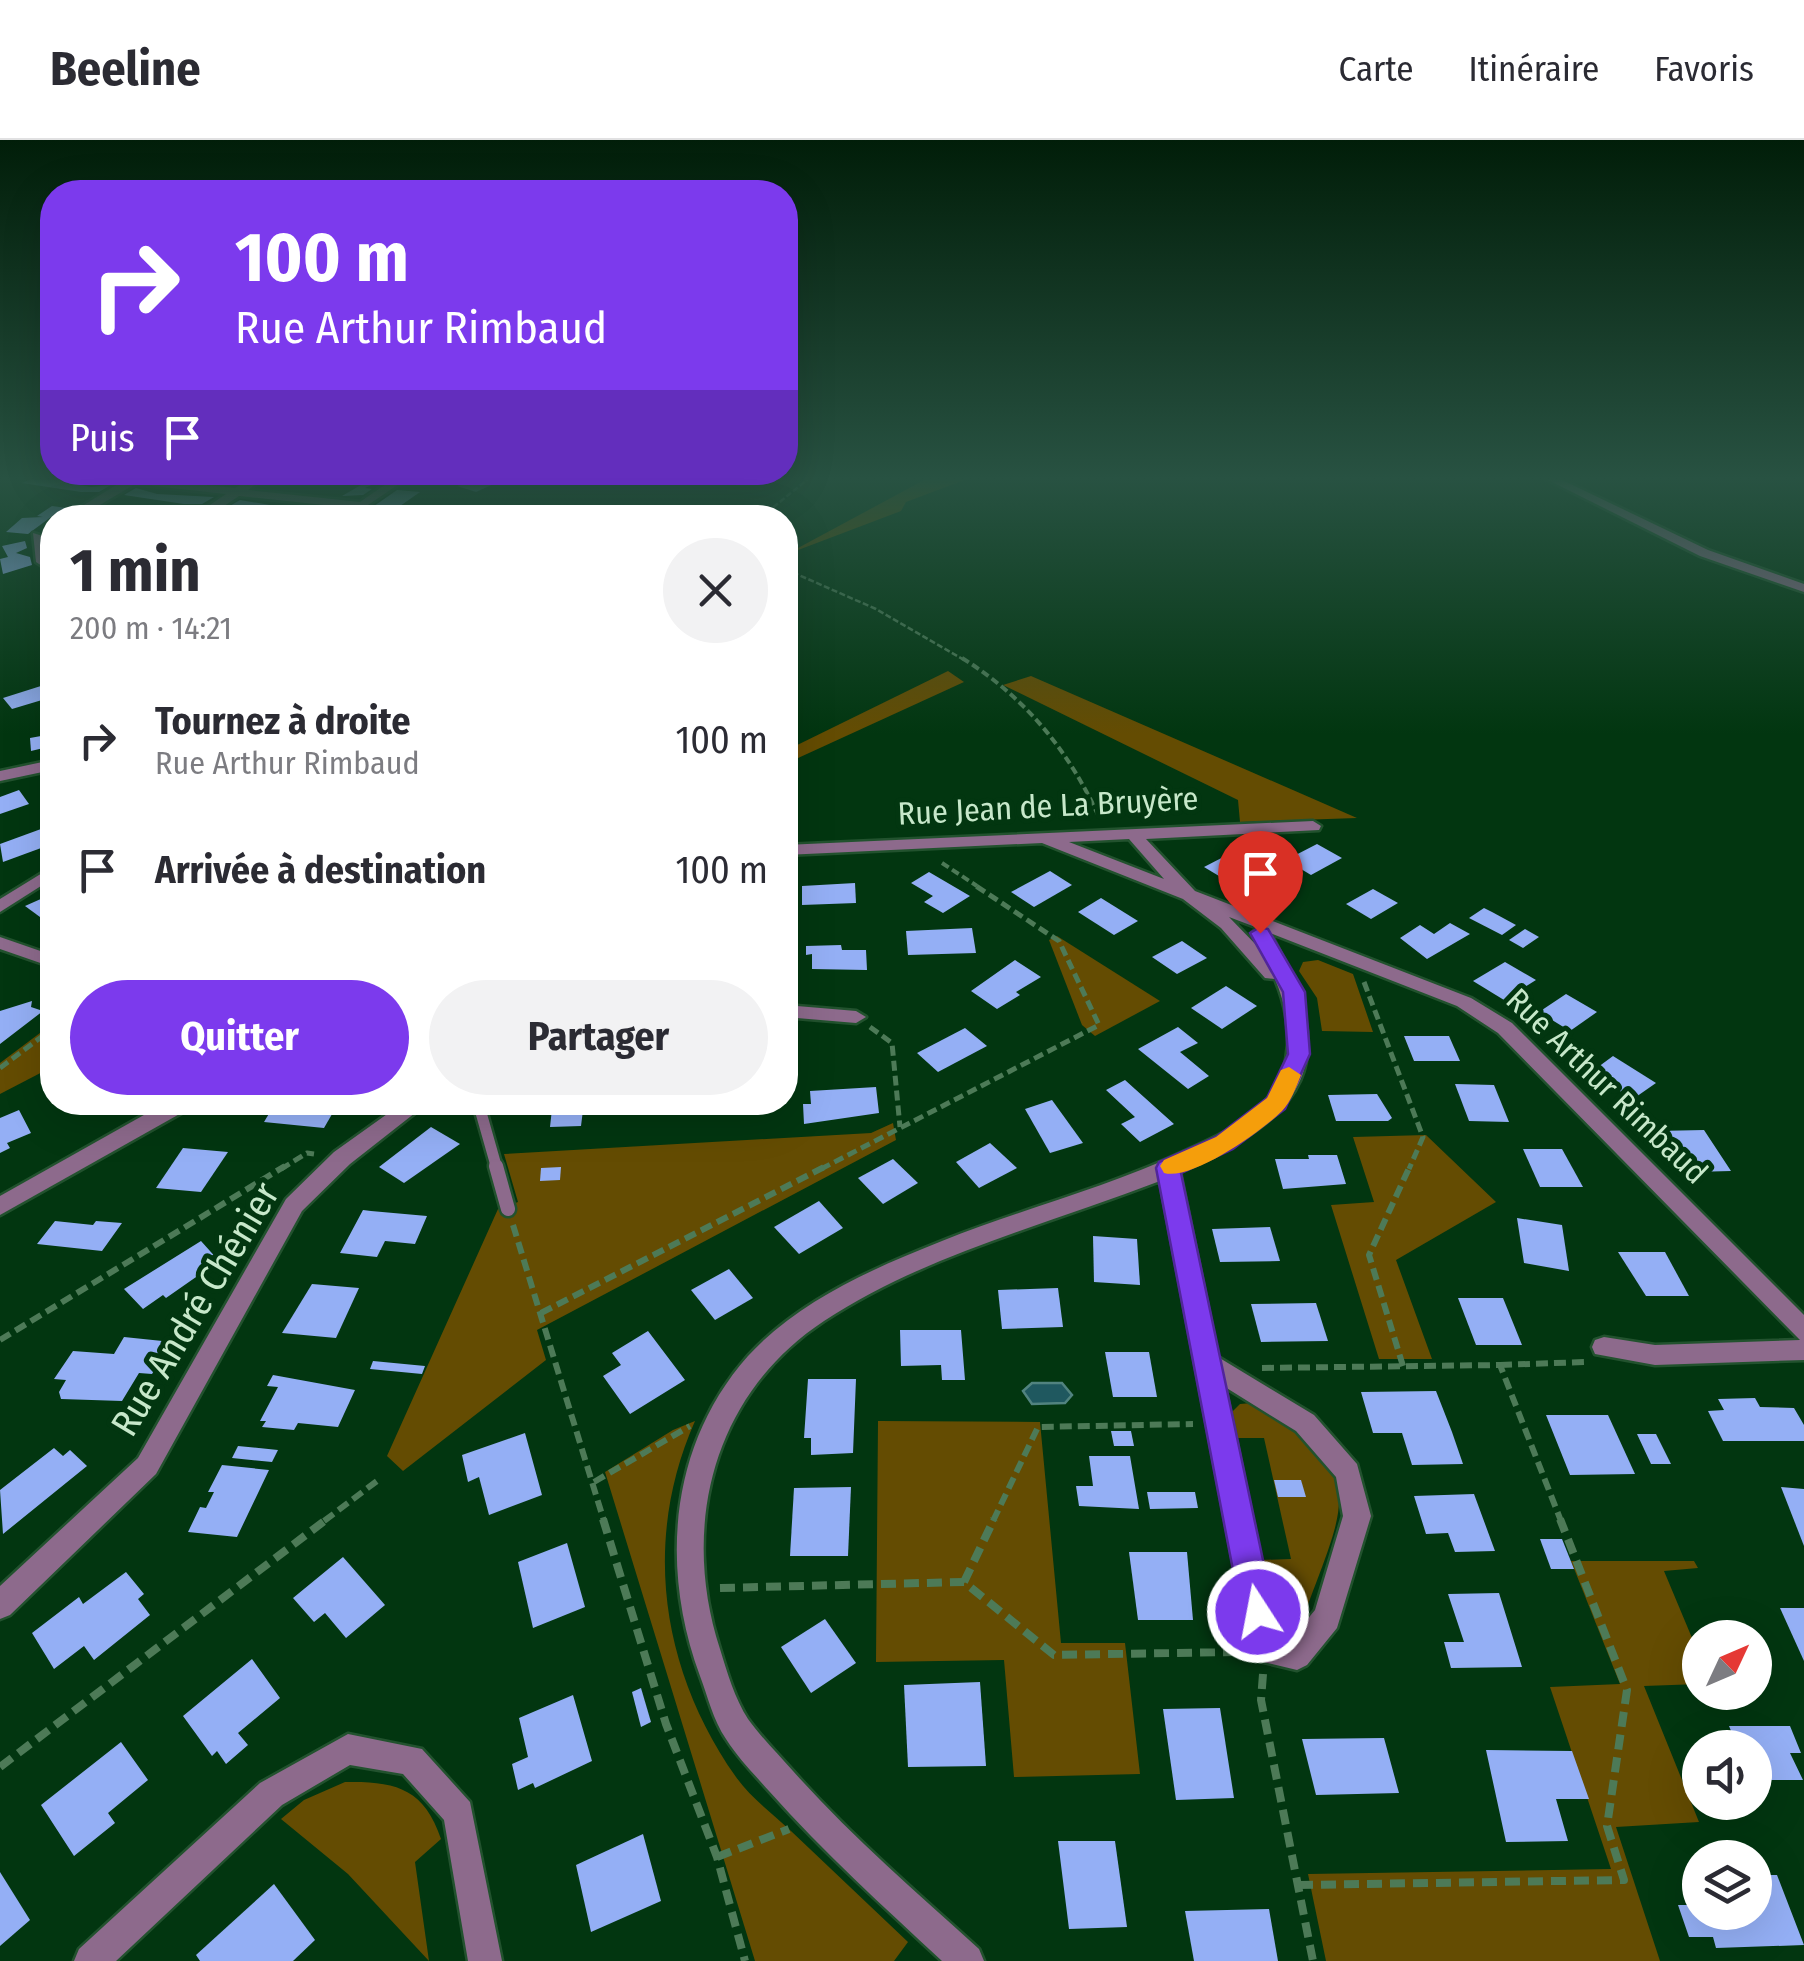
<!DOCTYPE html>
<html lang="fr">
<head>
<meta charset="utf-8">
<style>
  :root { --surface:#fff; --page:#f2f2f3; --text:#2b2b33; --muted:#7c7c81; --line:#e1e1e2; --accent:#7c3aed }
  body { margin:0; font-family:"Fira Sans Condensed",sans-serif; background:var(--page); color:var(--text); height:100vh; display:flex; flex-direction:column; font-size:38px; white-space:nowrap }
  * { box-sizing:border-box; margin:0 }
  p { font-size:32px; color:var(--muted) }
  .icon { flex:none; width:55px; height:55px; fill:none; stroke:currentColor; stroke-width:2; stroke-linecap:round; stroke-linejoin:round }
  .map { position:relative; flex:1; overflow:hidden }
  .drawer { position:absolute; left:40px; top:365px; width:758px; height:610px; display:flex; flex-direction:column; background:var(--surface); border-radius:40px; box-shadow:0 10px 40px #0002 }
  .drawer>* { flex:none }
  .banner { position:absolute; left:40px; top:40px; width:758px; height:305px; border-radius:40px; box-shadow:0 10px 40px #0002; background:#7c3aed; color:#fff; overflow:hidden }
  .needle { width:65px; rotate:46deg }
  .fabs { position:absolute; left:1682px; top:1480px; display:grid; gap:20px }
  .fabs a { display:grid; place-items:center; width:90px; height:90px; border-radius:50%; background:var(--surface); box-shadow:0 10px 40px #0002; font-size:50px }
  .pin { position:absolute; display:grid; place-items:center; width:85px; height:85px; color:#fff; margin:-102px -42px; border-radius:50% 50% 50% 0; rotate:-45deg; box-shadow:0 0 10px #0007 }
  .pin .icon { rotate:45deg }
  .me { position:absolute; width:110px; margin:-55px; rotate:349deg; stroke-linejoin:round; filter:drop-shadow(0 0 8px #0008) }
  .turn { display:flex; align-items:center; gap:35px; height:210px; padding:0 30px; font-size:45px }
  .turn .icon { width:130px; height:130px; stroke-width:2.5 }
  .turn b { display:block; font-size:70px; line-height:85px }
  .then { display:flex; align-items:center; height:95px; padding:0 30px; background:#0003; gap:20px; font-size:38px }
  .round { display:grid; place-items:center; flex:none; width:105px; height:105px; border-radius:52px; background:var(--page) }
  .overview { display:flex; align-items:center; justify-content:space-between; height:170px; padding:0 30px }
  h1 { font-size:60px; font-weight:700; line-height:75px }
  .cta { display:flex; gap:20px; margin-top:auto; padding:20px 30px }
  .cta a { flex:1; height:115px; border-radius:60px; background:var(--accent); color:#fff; font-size:40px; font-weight:700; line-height:115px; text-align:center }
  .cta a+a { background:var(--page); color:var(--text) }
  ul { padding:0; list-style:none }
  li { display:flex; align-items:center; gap:30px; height:130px; padding:0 30px }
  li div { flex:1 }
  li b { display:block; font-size:38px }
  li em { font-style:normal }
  header { display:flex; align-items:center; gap:60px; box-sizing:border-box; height:140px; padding:0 50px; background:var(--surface); border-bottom:2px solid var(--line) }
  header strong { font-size:48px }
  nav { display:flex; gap:55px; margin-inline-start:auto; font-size:35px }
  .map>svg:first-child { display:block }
  .green { fill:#644c02 }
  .water { fill:#1f585f; stroke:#51837f; stroke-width:2.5 }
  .building { fill:#94aff5 }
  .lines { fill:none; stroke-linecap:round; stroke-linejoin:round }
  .service-far1-casing { stroke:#22522e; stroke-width:16 }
  .service-casing { stroke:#22522e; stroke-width:19 }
  .minor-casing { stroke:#22522e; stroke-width:5 }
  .path-far4 { stroke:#4d7a57; stroke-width:2.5; stroke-dasharray:6 2.5; stroke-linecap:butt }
  .path-far3 { stroke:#4d7a57; stroke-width:4; stroke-dasharray:8 4; stroke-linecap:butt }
  .path-far2 { stroke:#4d7a57; stroke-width:5; stroke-dasharray:10 5; stroke-linecap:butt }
  .path-far1 { stroke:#4d7a57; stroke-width:6; stroke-dasharray:12 6; stroke-linecap:butt }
  .path { stroke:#4d7a57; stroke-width:8; stroke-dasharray:15 8; stroke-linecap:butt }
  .service-far1 { stroke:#8d6a8c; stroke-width:11 }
  .service { stroke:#8d6a8c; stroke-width:14 }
  .minor { fill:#8d6a8c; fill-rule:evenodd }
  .route { fill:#7c3aed; stroke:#51269a; stroke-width:2.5 }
  .slow { fill:#f59e0b }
  .labels { text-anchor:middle; stroke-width:10; stroke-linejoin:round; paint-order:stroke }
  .street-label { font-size:32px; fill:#c7e8ca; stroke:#023610 }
  .near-street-label { font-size:38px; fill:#c7e8ca; stroke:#023610 }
</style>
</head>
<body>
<header>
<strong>Beeline</strong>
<nav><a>Carte</a><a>Itinéraire</a><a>Favoris</a></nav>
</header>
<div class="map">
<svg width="1804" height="1821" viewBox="0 0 1804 1821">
  <rect width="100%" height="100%" fill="#023610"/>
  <!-- green -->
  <g class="green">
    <polygon points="926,339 967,339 906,362 901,371 785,415"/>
    <polygon points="948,531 964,542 785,624 785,611"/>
    <polygon points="1031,536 1357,678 1240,682 1238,660 1003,545"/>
    <polygon points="1057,796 1160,861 1095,896 1082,885 1049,800"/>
    <polygon points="1318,820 1353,834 1373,892 1322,891 1317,858 1299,831 1303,822"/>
    <polygon points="52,884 52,927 0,954 0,923"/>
    <polygon points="893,983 896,1000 537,1190 546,1220 403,1331 387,1316 498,1069 518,1062 504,1014 871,993"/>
    <polygon points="1426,995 1496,1062 1396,1120 1432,1219 1379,1219 1331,1065 1374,1062 1353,997"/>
    <path d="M1252 1263C1367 1334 1349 1354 1306 1470 1268 1479 1267 1450 1260 1420L1291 1419 1264 1298H1235L1232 1272 1240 1264Z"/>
    <path d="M695 1281C642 1401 661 1530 736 1637 750 1657 773 1674 791 1691 830 1728 869 1765 908 1802L894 1821H755L605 1332 673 1290Z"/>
    <polygon points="878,1281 1040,1282 1061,1503 1125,1503 1140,1634 1014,1637 1004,1520 876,1522"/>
    <polygon points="1571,1421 1694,1421 1698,1428 1664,1431 1700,1517 1700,1544 1644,1546 1699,1682 1616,1687 1660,1821 1326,1821 1308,1734 1611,1729 1550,1547 1620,1544"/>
    <path d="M345 1642C395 1641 424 1648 441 1699L415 1722 429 1821 348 1734 281 1679 304 1660Z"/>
  </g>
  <!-- water -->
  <polygon class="water" points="1032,1243 1062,1243 1072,1255 1065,1263 1032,1264 1023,1251"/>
  <!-- building -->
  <g class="building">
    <polygon points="31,339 79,341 83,342 79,345 91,347 111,345 99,352 81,352 22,343"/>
    <polygon points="362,339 385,339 365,348 372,349 363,355 342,356 361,345 354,344"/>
    <polygon points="484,339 505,339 476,352 457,346"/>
    <polygon points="136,348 157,354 214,357 202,364 184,364 124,355"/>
    <polygon points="397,350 420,352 383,378 357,378"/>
    <polygon points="240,360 299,370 320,368 309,376 290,376 228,367"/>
    <polygon points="52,366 74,369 55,374 28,394 6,392 22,378 43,377 37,376"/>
    <polygon points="25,401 27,408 16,413 30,417 32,425 3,434 0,419 8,417 2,406"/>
    <polygon points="44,545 52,557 12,569 3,558"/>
    <polygon points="52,594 52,606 31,611 30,598"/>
    <polygon points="19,650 29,664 0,674 0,657"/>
    <polygon points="41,689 52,704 3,722 0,704"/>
    <polygon points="1317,704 1342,718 1311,735 1286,720"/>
    <polygon points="1235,711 1264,729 1234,745 1204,727"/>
    <polygon points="1050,731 1072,745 1034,767 1011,752"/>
    <polygon points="929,732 970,756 943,773 924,762 933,756 911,743"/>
    <polygon points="855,743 856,763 802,765 802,746"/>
    <polygon points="1373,749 1398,763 1371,779 1346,764"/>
    <polygon points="52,754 52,771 40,777 25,766"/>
    <polygon points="1101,758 1138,781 1114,795 1078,772"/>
    <polygon points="1484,768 1492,772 1516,785 1502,795 1469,778"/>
    <polygon points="1450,783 1470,794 1427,819 1400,798 1420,785 1434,794"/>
    <polygon points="972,788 976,813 908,815 906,791"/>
    <polygon points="1525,789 1539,797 1523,808 1509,800"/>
    <polygon points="1182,801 1207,818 1177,834 1152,817"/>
    <polygon points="841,805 842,810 866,810 867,830 812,829 812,814 806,815 806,806"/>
    <polygon points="1015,820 1041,837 1016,852 1020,855 997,869 971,851"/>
    <polygon points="1505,822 1536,840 1504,860 1473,841"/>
    <polygon points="1226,846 1257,866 1222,889 1191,868"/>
    <polygon points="1566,854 1597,872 1570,891 1539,872"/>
    <polygon points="32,861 31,867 43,871 0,904 0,871"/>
    <polygon points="1178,887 1198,903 1180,912 1209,936 1188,949 1138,909"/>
    <polygon points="965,888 987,906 938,932 917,913"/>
    <polygon points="1404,896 1449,896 1460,921 1414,921"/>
    <polygon points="1613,916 1656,943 1633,959 1590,933"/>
    <polygon points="1125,940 1135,949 1174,984 1140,1002 1121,984 1135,977 1106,950"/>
    <polygon points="1455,944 1494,945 1509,982 1469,981"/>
    <polygon points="876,947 879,973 804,984 803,964 811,964 810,951"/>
    <polygon points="1377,954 1392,978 1388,981 1336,981 1328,955"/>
    <polygon points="1052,960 1083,1003 1050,1013 1025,969"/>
    <polygon points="276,962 339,962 324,988 264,982"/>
    <polygon points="531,962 584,962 581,986 550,987 552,969 530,971"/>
    <polygon points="19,970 31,993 7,1003 10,1008 0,1013 0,978"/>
    <polygon points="431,987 460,1004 404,1043 379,1027"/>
    <polygon points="1704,990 1731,1031 1693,1032 1680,1010 1667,1010 1656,991"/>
    <polygon points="990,1003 1017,1028 979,1048 956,1022"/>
    <polygon points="183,1008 228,1012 201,1052 156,1048"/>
    <polygon points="1523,1009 1562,1009 1583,1047 1540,1047"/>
    <polygon points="1308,1015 1337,1015 1346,1044 1283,1049 1275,1019 1309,1019"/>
    <polygon points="893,1019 918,1043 883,1064 858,1038"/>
    <polygon points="561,1027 560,1040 540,1041 541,1028"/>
    <polygon points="819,1061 843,1088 799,1114 774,1087"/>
    <polygon points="363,1070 371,1071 427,1076 415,1104 385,1101 377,1117 340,1113"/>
    <polygon points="1517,1078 1562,1085 1569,1131 1524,1123"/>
    <polygon points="55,1081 93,1085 96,1081 122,1083 102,1111 37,1104"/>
    <polygon points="1270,1087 1280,1121 1220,1122 1212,1089"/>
    <polygon points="1093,1096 1137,1099 1140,1145 1094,1142"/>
    <polygon points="201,1101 219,1121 166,1158 163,1155 143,1169 124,1149"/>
    <polygon points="1618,1112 1665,1112 1689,1156 1646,1156"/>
    <polygon points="729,1129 753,1158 715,1180 691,1150"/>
    <polygon points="312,1144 359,1148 336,1198 282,1193"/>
    <polygon points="1058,1148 1063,1187 1002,1189 998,1150"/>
    <polygon points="1458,1158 1503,1158 1522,1205 1476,1205"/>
    <polygon points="1316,1163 1328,1201 1261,1202 1251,1164"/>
    <polygon points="900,1190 961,1190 965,1240 942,1240 941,1225 901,1226"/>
    <polygon points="648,1191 685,1240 630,1274 603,1236 621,1225 612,1213"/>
    <polygon points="124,1197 172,1202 152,1234 139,1233 122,1261 61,1259 59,1252 66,1240 54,1239 73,1211 114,1214"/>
    <polygon points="1105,1212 1149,1212 1157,1257 1113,1257"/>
    <polygon points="373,1221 425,1226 422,1234 370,1229"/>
    <polygon points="273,1235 355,1250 338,1287 298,1283 294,1290 262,1287 266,1281 260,1281 278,1247 267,1246"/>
    <polygon points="808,1239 856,1239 853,1313 811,1315 811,1298 804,1298"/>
    <polygon points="1436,1251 1452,1292 1463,1324 1412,1325 1402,1293 1373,1293 1361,1252"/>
    <polygon points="1755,1258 1760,1267 1794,1268 1804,1285 1804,1301 1723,1301 1708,1271 1724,1270 1718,1259"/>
    <polygon points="1546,1275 1608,1275 1635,1334 1570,1335"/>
    <polygon points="1111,1291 1131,1291 1134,1306 1114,1306"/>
    <polygon points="525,1293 542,1355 489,1375 479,1337 468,1342 462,1315"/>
    <polygon points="1637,1294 1656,1294 1671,1324 1651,1324"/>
    <polygon points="238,1306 278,1310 272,1322 232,1318"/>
    <polygon points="54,1308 63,1316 70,1310 87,1326 3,1394 0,1350"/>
    <polygon points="1089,1316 1130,1316 1139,1369 1079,1366 1076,1346 1093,1346"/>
    <polygon points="222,1325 269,1330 237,1397 188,1392 200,1367 206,1368 214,1352 208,1352"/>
    <polygon points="1274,1340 1301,1340 1306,1357 1278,1357"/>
    <polygon points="851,1347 848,1416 790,1416 794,1348"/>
    <polygon points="1781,1347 1804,1349 1804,1406"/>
    <polygon points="1147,1352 1195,1352 1198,1368 1150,1369"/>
    <polygon points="1474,1354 1495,1411 1455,1412 1448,1393 1426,1394 1414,1356"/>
    <polygon points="1540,1399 1562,1399 1574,1429 1551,1429"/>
    <polygon points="567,1403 585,1467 533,1488 518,1422"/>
    <polygon points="1129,1412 1187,1412 1193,1480 1138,1480"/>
    <polygon points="343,1417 385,1465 346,1498 325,1473 314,1482 293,1458"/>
    <polygon points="126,1432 144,1454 138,1459 150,1475 94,1520 84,1506 54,1529 32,1493 79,1457 83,1464"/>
    <polygon points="1499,1453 1522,1527 1451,1528 1444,1502 1464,1502 1448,1454"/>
    <polygon points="1780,1468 1804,1468 1804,1521"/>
    <polygon points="825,1479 856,1523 811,1553 781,1507"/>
    <polygon points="252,1519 280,1558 238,1593 248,1605 226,1624 217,1611 212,1616 183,1576"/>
    <polygon points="980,1542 986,1626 908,1627 904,1545"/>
    <polygon points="641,1548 651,1582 641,1587 632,1552"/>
    <polygon points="573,1555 592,1621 535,1648 533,1643 518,1650 512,1624 528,1617 519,1578"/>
    <polygon points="1220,1568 1234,1658 1176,1660 1163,1569"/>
    <polygon points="1729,1586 1790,1586 1801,1613 1790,1613 1803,1640 1755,1640 1755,1608 1738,1608"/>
    <polygon points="1384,1598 1399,1653 1316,1655 1302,1599"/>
    <polygon points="121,1602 148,1640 108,1673 115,1683 74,1716 41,1665"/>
    <polygon points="1486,1610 1572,1611 1589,1659 1556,1659 1568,1701 1506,1702"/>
    <polygon points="643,1694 661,1761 591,1792 576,1725"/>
    <polygon points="1058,1701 1115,1701 1127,1787 1069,1789"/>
    <polygon points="0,1732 30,1780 0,1806"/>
    <polygon points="1755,1735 1777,1735 1804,1805 1716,1808 1713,1797 1689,1797 1678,1765 1700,1765 1700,1772 1755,1772"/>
    <polygon points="274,1744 315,1800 293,1821 200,1821 196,1815"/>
    <polygon points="1269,1769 1278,1821 1194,1821 1185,1771"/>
  </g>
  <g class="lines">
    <defs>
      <polyline id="service-far1" points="478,962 497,1029"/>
      <polyline id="service" points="496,1026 508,1069"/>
      <g id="minor">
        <polygon points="116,339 148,339 235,348 250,339 262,339 248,350 360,362 389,342 399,344 362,369 239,356 206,378 191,378 226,354 135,344 78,378 63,378 121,342"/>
        <polygon points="1546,339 1560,339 1708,410 1804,444 1804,452 1700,416"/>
        <polygon points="33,393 43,396 47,417 52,415 52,423 42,426 36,422"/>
        <polygon points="52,620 52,630 0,641 0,631"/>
        <path d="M1313 681 1321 686 1319 690 1146 699 1195 751 1471 858 1512 883 1804 1175V1220L1655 1225 1595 1214 1592 1207 1595 1200 1604 1197 1655 1205 1800 1200 1498 893 1457 866 1270 793C1343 924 1308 974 1180 1032L1218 1217 1314 1275 1357 1324 1371 1376 1337 1488 1307 1525 1297 1530 1255 1520 1250 1510 1160 1041C1047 1085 926 1114 824 1181 713 1254 680 1386 720 1509 727 1532 735 1559 748 1579 761 1597 778 1614 793 1631 850 1695 915 1751 979 1809L984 1821H942C883 1766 823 1712 769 1651 754 1634 738 1618 726 1599 713 1580 708 1557 700 1536 660 1428 669 1305 748 1216 798 1161 874 1128 942 1101 1022 1069 1105 1048 1183 1012 1210 1000 1240 987 1261 966 1296 931 1293 882 1275 839L1265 838 1221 788 1183 759 1042 703 785 715V705ZM1129 699 1164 739 1069 702ZM1229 777 1258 788 1252 793 1262 811ZM1225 1247 1296 1291 1336 1337 1343 1376 1315 1470 1291 1499 1277 1497Z"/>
        <polygon points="52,727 52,739 0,772 0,759"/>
        <polygon points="0,797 52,815 52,827 0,809"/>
        <polygon points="785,865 856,871 866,877 856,883 785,877"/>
        <polygon points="167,962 195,962 192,967 0,1075 0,1056"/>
        <polygon points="404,962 429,962 350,1024 302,1071 156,1334 10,1475 0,1479 0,1446 138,1318 286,1059 334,1012"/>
        <polygon points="348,1594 422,1609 470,1662 502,1821 468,1821 444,1680 403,1634 350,1625 282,1665 116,1821 74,1821 79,1809 260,1643"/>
      </g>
    </defs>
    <!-- service-far1 casing -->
    <use href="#service-far1" class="service-far1-casing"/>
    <!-- service casing -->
    <use href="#service" class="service-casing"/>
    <!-- minor casing -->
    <use href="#minor" class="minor-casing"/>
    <!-- path-far4 -->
    <g class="path-far4">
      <polyline points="760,378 808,339"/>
      <polyline points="785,429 876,469 966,521"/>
    </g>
    <!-- path-far3 -->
    <g class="path-far3">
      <path d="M962 518C1025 557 1069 611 1099 677"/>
      <polyline points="942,723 977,746"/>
    </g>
    <!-- path-far2 -->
    <g class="path-far2">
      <polyline points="1364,842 1423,997 1409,1029"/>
      <polyline points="870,887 892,903 900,987"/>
      <polyline points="0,928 52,889"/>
      <polyline points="281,1029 307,1013 314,1014"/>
      <polyline points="821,1029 1099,885 1059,801 973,744"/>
    </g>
    <!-- path-far1 -->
    <g class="path-far1">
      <polyline points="513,1085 604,1381"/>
      <polyline points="541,1173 826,1026"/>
      <polyline points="0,1200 285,1026"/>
      <polyline points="1500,1225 1586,1222"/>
      <polyline points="1403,1226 1369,1115 1410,1026"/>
      <polyline points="1262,1228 1500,1225 1561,1381"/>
      <polyline points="594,1342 690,1286"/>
      <polyline points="324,1381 377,1341"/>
      <polyline points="993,1381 1038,1287 1193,1284"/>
    </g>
    <!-- path -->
    <g class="path">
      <polyline points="603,1379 666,1584 717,1717 745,1821"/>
      <polyline points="964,1442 994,1379"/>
      <polyline points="720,1448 964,1442 1054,1515 1238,1512"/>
      <polyline points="1263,1534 1261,1560 1313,1821"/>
      <polyline points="0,1627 327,1379"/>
      <polyline points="717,1717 789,1689"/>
      <polyline points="1298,1745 1624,1740 1607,1686 1627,1550 1560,1379"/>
    </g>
    <!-- service-far1 -->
    <use href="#service-far1" class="service-far1"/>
    <!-- service -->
    <use href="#service" class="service"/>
    <!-- minor -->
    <use href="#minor" class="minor"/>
  </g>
  <!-- sky -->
  <linearGradient id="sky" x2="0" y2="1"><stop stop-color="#011e09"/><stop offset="0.57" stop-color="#285242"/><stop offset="1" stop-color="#285242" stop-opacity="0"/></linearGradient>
  <rect width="1804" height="594" fill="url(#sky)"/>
  <!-- route -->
  <polygon class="route" points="1260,787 1268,789 1305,852 1310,914 1285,969 1233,1009 1181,1033 1274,1472 1269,1484 1258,1488 1246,1484 1241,1472 1156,1028 1159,1022 1216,997 1267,958 1288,914 1283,852 1250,793"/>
  <!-- slow -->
  <path class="slow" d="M1289 927 1301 935C1296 947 1291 962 1282 971 1262 991 1192 1041 1164 1033L1160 1026 1164 1020 1216 997 1267 958 1281 930Z"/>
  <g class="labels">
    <!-- street labels -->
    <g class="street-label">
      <text transform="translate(1048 666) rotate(-3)" y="11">Rue Jean de La Bruyère</text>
      <text transform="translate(1607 946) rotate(44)" y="11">Rue Arthur Rimbaud</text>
    </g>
    <!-- near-street labels -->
    <g class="near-street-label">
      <text transform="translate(195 1169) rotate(-59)" y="13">Rue André Chénier</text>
    </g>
  </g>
</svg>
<div class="fabs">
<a><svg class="needle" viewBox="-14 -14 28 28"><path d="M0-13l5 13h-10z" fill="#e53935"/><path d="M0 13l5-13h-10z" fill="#7c7c81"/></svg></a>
<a><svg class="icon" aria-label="sound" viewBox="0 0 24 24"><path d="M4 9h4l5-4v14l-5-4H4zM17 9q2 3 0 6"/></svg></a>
<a><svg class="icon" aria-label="layers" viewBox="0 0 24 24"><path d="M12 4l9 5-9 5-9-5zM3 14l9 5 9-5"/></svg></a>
</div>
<div class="pin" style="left:1260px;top:793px;background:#d93025"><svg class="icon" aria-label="arrive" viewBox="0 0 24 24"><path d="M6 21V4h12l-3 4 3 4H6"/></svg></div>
<svg class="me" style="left:1258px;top:1472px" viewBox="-20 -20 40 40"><circle r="17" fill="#7c3aed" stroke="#fff" stroke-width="3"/><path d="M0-11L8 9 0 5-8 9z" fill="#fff"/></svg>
<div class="banner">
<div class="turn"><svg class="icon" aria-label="right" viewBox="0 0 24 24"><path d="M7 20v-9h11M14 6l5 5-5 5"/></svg><div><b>100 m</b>Rue Arthur Rimbaud</div></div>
<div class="then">Puis<svg class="icon" aria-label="arrive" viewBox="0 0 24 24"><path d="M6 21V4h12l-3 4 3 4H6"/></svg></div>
</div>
<section class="drawer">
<div class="overview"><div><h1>1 min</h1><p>200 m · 14:21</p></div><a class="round"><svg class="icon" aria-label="close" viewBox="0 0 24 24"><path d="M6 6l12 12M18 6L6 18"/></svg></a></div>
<ul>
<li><svg class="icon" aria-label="right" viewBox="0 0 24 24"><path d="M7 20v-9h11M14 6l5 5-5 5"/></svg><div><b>Tournez à droite</b><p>Rue Arthur Rimbaud</p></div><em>100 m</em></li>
<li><svg class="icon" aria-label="arrive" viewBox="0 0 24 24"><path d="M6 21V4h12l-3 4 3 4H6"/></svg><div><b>Arrivée à destination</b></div><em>100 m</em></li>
</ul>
<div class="cta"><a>Quitter</a><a>Partager</a></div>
</section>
</div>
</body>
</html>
